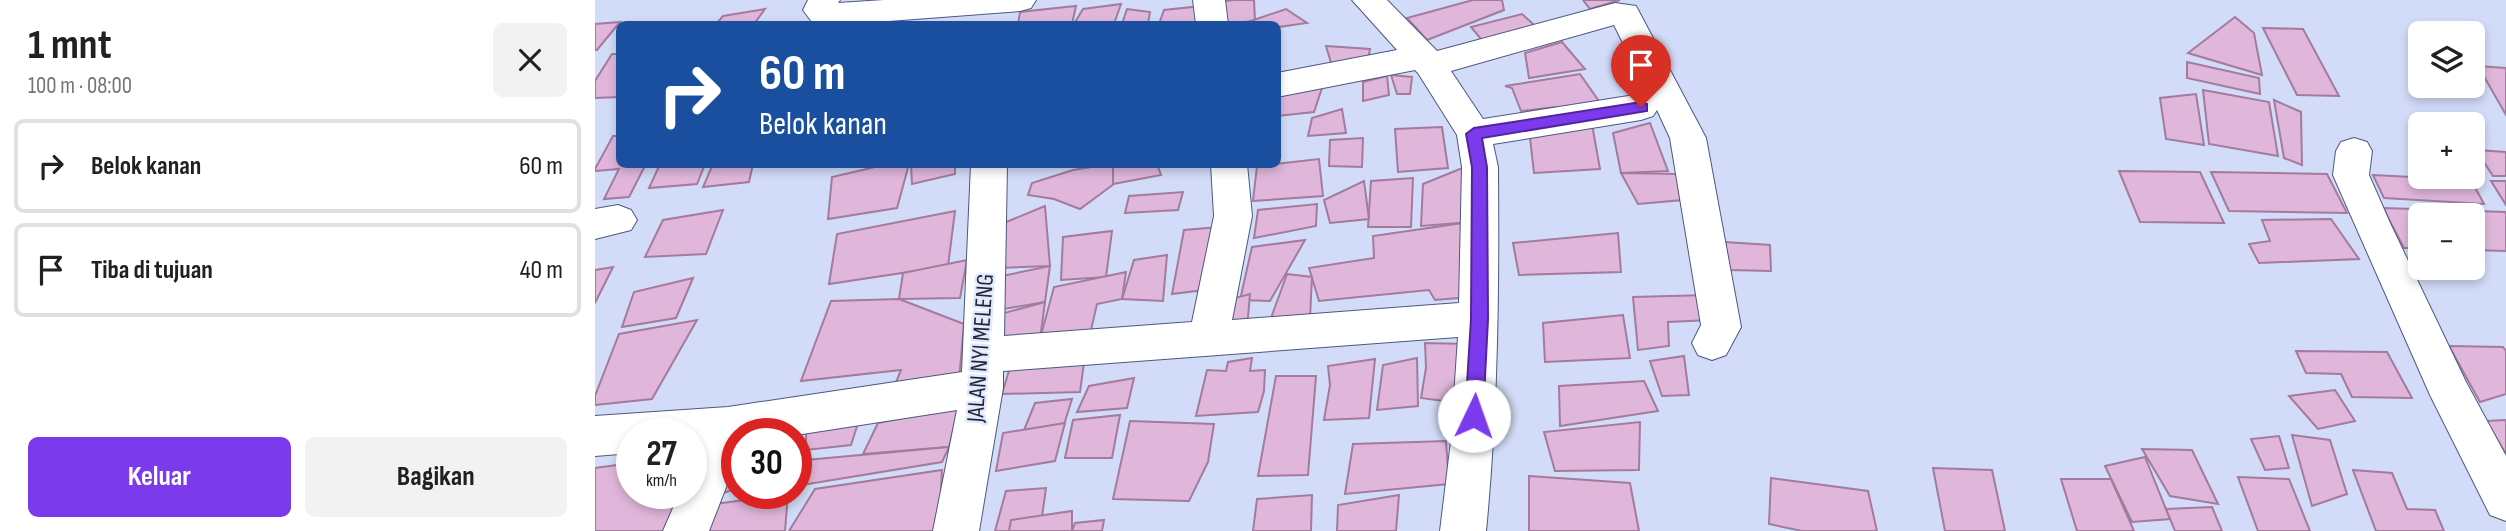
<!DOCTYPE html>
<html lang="id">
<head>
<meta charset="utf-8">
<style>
  :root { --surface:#fff; --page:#f2f2f2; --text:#202124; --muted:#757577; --line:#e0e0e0; --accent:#7c3aed }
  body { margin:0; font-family:"Sofia Sans Condensed",sans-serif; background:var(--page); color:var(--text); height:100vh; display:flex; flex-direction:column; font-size:26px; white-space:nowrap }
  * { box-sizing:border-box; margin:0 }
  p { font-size:23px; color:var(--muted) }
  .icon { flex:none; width:38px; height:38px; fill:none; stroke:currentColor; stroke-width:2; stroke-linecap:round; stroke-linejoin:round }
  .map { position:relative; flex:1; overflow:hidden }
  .drawer { display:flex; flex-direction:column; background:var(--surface); width:595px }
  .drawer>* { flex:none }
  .guide { position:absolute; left:21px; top:21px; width:665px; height:147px; border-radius:10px; box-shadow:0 4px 10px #0003; background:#1a4fa0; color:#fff; overflow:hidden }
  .buttons { position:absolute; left:1813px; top:21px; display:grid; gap:14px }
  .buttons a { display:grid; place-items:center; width:77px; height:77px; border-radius:10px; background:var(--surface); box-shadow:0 4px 10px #0003; font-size:35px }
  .speed { position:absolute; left:21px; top:418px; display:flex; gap:14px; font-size:35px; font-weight:700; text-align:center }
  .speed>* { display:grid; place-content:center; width:91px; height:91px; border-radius:50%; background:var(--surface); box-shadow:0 4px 10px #0003; line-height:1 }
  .speed small { font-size:18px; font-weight:400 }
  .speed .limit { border:10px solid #d22; background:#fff; color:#111 }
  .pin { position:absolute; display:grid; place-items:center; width:60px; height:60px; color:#fff; margin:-72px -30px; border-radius:50% 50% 50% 0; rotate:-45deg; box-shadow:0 0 7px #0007 }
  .pin .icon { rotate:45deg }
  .me { position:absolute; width:77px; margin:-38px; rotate:3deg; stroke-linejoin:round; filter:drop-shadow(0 0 5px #0008) }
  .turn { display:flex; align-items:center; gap:24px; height:147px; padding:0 28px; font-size:32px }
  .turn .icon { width:91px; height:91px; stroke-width:2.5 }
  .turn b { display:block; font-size:49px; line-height:60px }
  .round { display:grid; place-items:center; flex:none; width:74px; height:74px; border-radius:10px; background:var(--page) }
  .head { display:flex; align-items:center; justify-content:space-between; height:119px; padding:0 28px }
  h1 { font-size:42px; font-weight:700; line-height:52px }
  .action { display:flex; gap:14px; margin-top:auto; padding:14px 28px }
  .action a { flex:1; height:80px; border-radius:10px; background:var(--accent); color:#fff; font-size:28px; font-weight:700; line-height:80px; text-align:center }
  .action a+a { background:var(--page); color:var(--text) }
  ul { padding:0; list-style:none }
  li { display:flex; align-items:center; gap:21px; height:94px; margin:0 14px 10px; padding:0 14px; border:4px solid var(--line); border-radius:10px }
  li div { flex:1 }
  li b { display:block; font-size:26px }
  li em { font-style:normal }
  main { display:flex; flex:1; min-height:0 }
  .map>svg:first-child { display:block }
  .building { fill:#e0b7db; stroke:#a27b9d; stroke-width:2 }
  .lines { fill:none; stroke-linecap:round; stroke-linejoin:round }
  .minor-casing { stroke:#4b5880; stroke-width:2 }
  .minor { fill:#fff; fill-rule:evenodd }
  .route { fill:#7c3aed; stroke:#51269a; stroke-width:2 }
  .labels { text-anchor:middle; stroke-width:5; stroke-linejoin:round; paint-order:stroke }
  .street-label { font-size:24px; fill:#1f2436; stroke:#e3e9fd }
</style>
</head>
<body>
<main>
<section class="drawer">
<div class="head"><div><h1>1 mnt</h1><p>100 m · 08:00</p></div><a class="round"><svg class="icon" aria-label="close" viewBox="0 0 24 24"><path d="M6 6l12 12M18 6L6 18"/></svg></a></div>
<ul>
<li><svg class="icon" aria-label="right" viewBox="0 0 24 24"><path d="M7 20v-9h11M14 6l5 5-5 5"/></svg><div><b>Belok kanan</b></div><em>60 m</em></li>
<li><svg class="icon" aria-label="arrive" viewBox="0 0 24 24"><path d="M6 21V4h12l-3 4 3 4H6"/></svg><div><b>Tiba di tujuan</b></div><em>40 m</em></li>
</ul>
<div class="action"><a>Keluar</a><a>Bagikan</a></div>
</section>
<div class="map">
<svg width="1911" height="531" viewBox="0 0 1911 531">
  <rect width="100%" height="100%" fill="#d2dcf8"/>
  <!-- building -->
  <g class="building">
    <polygon points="638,0 659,0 660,21 626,24 624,2"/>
    <polygon points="878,0 907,0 909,10 832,40 812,18"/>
    <polygon points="988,0 1025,0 995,9"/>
    <polygon points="526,4 519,24 479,24 488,9"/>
    <polygon points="481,6 477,24 423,24 425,12"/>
    <polygon points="607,6 605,23 564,24 569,10"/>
    <polygon points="170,9 159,24 121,24 128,16"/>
    <polygon points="532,9 555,12 553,24 527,24"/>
    <polygon points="691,9 712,23 684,27 682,34 682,24 647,24"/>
    <polygon points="927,14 947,32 890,44 876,27"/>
    <polygon points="1640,17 1659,33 1667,75 1593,53"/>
    <polygon points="25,22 2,50 0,50 0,24"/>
    <polygon points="1668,28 1708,29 1744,96 1702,95"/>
    <polygon points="967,42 990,69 934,78 930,53"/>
    <polygon points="731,46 775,49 773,61 737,66"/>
    <polygon points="17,54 24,54 24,97 0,98 0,81"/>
    <polygon points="1592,62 1664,78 1665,94 1592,78"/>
    <polygon points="1883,66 1911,68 1911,115"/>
    <polygon points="985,74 1008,107 964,111 960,107 926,111 917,88 910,86"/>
    <polygon points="796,75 817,77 815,94 802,94"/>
    <polygon points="792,76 794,95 768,101 768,82"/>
    <polygon points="728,85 719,112 682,116 682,91"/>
    <polygon points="1608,90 1674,102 1683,156 1614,144"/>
    <polygon points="1601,94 1609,145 1571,139 1565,98"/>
    <polygon points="1679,100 1706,112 1707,165 1689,158"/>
    <polygon points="747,109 751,133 713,136 717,118"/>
    <polygon points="1055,123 1073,171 1026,173 1018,133"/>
    <polygon points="997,124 1005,169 939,173 935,138"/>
    <polygon points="847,127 853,168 803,172 800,129"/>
    <polygon points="18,136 24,136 24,164 51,164 34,197 9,199 24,169 0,171 0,169"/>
    <polygon points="768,138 767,167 734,166 735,140"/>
    <polygon points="1881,150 1911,152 1911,176 1898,176"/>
    <polygon points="724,159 728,196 658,201 662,166"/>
    <polygon points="65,164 110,164 102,184 54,188"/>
    <polygon points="118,164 158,164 154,182 108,187"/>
    <polygon points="293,164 314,164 302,208 233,219 237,177"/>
    <polygon points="316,164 360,164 360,174 317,184"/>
    <polygon points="515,164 528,164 523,181 485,209 459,199 433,195 437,183 478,170"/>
    <polygon points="518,164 562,164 566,175 518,184"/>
    <polygon points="870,167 876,222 826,226 828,184"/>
    <polygon points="1524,171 1605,172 1629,223 1545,222"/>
    <polygon points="1616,172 1732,174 1752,213 1634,211"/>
    <polygon points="1026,173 1082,174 1088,200 1043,204"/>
    <polygon points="1778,175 1876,180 1889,204 1789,198"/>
    <polygon points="818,178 816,227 773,227 776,181"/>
    <polygon points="769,181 774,219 735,223 729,200"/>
    <polygon points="1896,181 1911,181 1911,205"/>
    <polygon points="588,192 583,210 530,213 534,196"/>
    <polygon points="722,204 721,226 659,238 663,210"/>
    <polygon points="450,206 455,266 402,268 404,225"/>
    <polygon points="1788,208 1911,212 1911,251 1878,250 1878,215 1825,215 1825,248 1809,248"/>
    <polygon points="128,210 111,254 50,257 68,220"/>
    <polygon points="360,211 353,266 234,284 242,234"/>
    <polygon points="1736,219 1764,259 1664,263 1654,244 1675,241 1667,220"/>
    <polygon points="868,223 876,297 840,300 834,290 724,301 714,268 779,258 778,236"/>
    <polygon points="636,226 625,288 577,294 589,230"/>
    <polygon points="517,231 511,277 466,280 468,237"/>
    <polygon points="1023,233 1026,272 924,275 918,243"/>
    <polygon points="710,240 675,301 645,300 657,247"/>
    <polygon points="1130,242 1175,245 1176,271 1135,270"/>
    <polygon points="572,255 568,301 527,299 539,260"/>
    <polygon points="372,260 365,298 304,299 308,273"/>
    <polygon points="455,266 450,302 397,311 407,276"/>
    <polygon points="18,267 0,303 0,270"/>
    <polygon points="531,272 527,299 502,304 496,330 445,339 459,287"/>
    <polygon points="692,274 717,277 715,318 676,318"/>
    <polygon points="98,278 81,318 27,327 39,292"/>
    <polygon points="655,294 652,329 621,328 625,302"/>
    <polygon points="1113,295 1116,320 1073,322 1074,346 1043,350 1038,297"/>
    <polygon points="304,299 369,324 364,380 297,392 306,370 206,381 236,301"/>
    <polygon points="450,302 445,339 398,345 402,315"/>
    <polygon points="1028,315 1035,358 950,362 948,323"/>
    <polygon points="102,320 57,399 0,405 0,396 24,334"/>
    <polygon points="830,343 873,344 871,404 826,398 831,368"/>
    <polygon points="1854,346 1908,347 1911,351 1911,394 1885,402"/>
    <polygon points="1701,351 1792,352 1817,398 1757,397 1746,374 1711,373"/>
    <polygon points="490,355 485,392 407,394 416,364"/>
    <polygon points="1089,356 1094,395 1067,396 1055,361"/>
    <polygon points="657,358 655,371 670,370 669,391 663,412 601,416 612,370 631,371 633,362"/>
    <polygon points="822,358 823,406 782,410 788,365"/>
    <polygon points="780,359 774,418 729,420 735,385 733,366"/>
    <polygon points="681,376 721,376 713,475 663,476"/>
    <polygon points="539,378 532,408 482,412 494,386"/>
    <polygon points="1049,381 1063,411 965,426 964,386"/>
    <polygon points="1740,390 1760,421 1723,429 1694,396"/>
    <polygon points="477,399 466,434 425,440 440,403"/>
    <polygon points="364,406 354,447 268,454 283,423"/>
    <polygon points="525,415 517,458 470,458 478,420"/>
    <polygon points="264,420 256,445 211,450 211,431"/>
    <polygon points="1911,420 1911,454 1891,421"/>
    <polygon points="535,421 619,424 613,462 594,501 518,499"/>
    <polygon points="1045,422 1044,470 960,471 949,432"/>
    <polygon points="470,423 460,461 401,471 408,433"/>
    <polygon points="1697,435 1735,440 1752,494 1717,506"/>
    <polygon points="1684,436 1694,468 1670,470 1656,439"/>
    <polygon points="851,441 854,484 750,494 758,444"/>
    <polygon points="142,444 142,488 115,498"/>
    <polygon points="354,447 347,462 201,486 211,460"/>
    <polygon points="1547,449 1597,450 1623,504 1575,496"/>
    <polygon points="1550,457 1575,519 1537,522 1510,466"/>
    <polygon points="37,463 37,494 84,494 73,531 0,531 0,468"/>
    <polygon points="1338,468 1397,470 1410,531 1350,531"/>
    <polygon points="347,470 344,531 194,531 220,489"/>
    <polygon points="1758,470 1797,473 1812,509 1840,510 1849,531 1781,531"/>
    <polygon points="934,476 1035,483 1044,531 934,531"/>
    <polygon points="1643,477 1694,479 1715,531 1663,531"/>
    <polygon points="1176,478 1273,491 1282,531 1207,531 1174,524"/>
    <polygon points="1466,479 1516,479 1539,531 1482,531"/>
    <polygon points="451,488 445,531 400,531 411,491"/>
    <polygon points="193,494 190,531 103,531 113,505"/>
    <polygon points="717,495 716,531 658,531 662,499"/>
    <polygon points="804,495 801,531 742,531 743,505"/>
    <polygon points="1617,507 1627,531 1580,531 1571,509"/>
    <polygon points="477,511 477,531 414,531 416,520"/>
    <polygon points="509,520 507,531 477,531 480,523"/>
  </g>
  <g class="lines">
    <defs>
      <g id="minor">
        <polygon points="213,0 245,0 243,3 289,0 441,0 436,8 425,11 254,24 217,22 208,10"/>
        <polygon points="598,0 630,0 633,24 601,24"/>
        <path d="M757 0H792L842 51 1020 3 1041 6 1111 138 1146 327 1131 355 1117 360 1103 355 1097 343 1106 325 1075 138 1062 110 1058 116 1046 120 898 144 903 167C904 289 903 409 891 531H845L856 441 863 337 408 371V388L384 531H338L362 410 201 435 142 434V459L114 531H68L84 494H96V463L103 448H96V434H37V453L0 456V416L133 407 367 372 376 164H412L409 336 597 322 619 216 616 164H652L657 216 637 320 864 303 867 167 862 135 823 73 820 70 682 97V73L802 50ZM1019 25 1055 97 1046 94 888 119 856 71Z"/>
        <polygon points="1759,138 1772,142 1777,151 1774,175 1795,223 1871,382 1911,456 1911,521 1895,515 1835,395 1738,175 1741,151 1746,142"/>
        <polygon points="23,205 36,210 42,220 36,230 0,239 0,209"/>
      </g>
    </defs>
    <!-- minor casing -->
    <use href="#minor" class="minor-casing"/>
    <!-- minor -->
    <use href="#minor" class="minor"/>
  </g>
  <!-- route -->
  <polygon class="route" points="1046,102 1052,104 1052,111 887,138 892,167 893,319 888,416 885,422 879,424 873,422 870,416 876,319 877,167 871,134 879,128"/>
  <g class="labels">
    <!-- street labels -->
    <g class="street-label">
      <text transform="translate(385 348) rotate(-86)" y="8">JALAN NYI MELENG</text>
    </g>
  </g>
</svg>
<div class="buttons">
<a><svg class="icon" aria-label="layers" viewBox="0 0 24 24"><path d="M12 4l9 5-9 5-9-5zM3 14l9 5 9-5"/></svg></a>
<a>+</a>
<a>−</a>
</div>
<div class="speed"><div>27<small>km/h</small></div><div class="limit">30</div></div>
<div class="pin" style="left:1046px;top:107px;background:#d93025"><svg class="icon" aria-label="arrive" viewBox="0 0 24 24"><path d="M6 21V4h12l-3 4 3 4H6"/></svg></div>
<svg class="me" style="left:879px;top:416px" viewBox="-20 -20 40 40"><circle r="19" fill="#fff"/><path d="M0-13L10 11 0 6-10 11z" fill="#7c3aed"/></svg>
<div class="guide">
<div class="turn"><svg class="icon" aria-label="right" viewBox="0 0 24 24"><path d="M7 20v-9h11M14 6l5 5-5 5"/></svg><div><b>60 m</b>Belok kanan</div></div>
</div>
</div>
</main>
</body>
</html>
